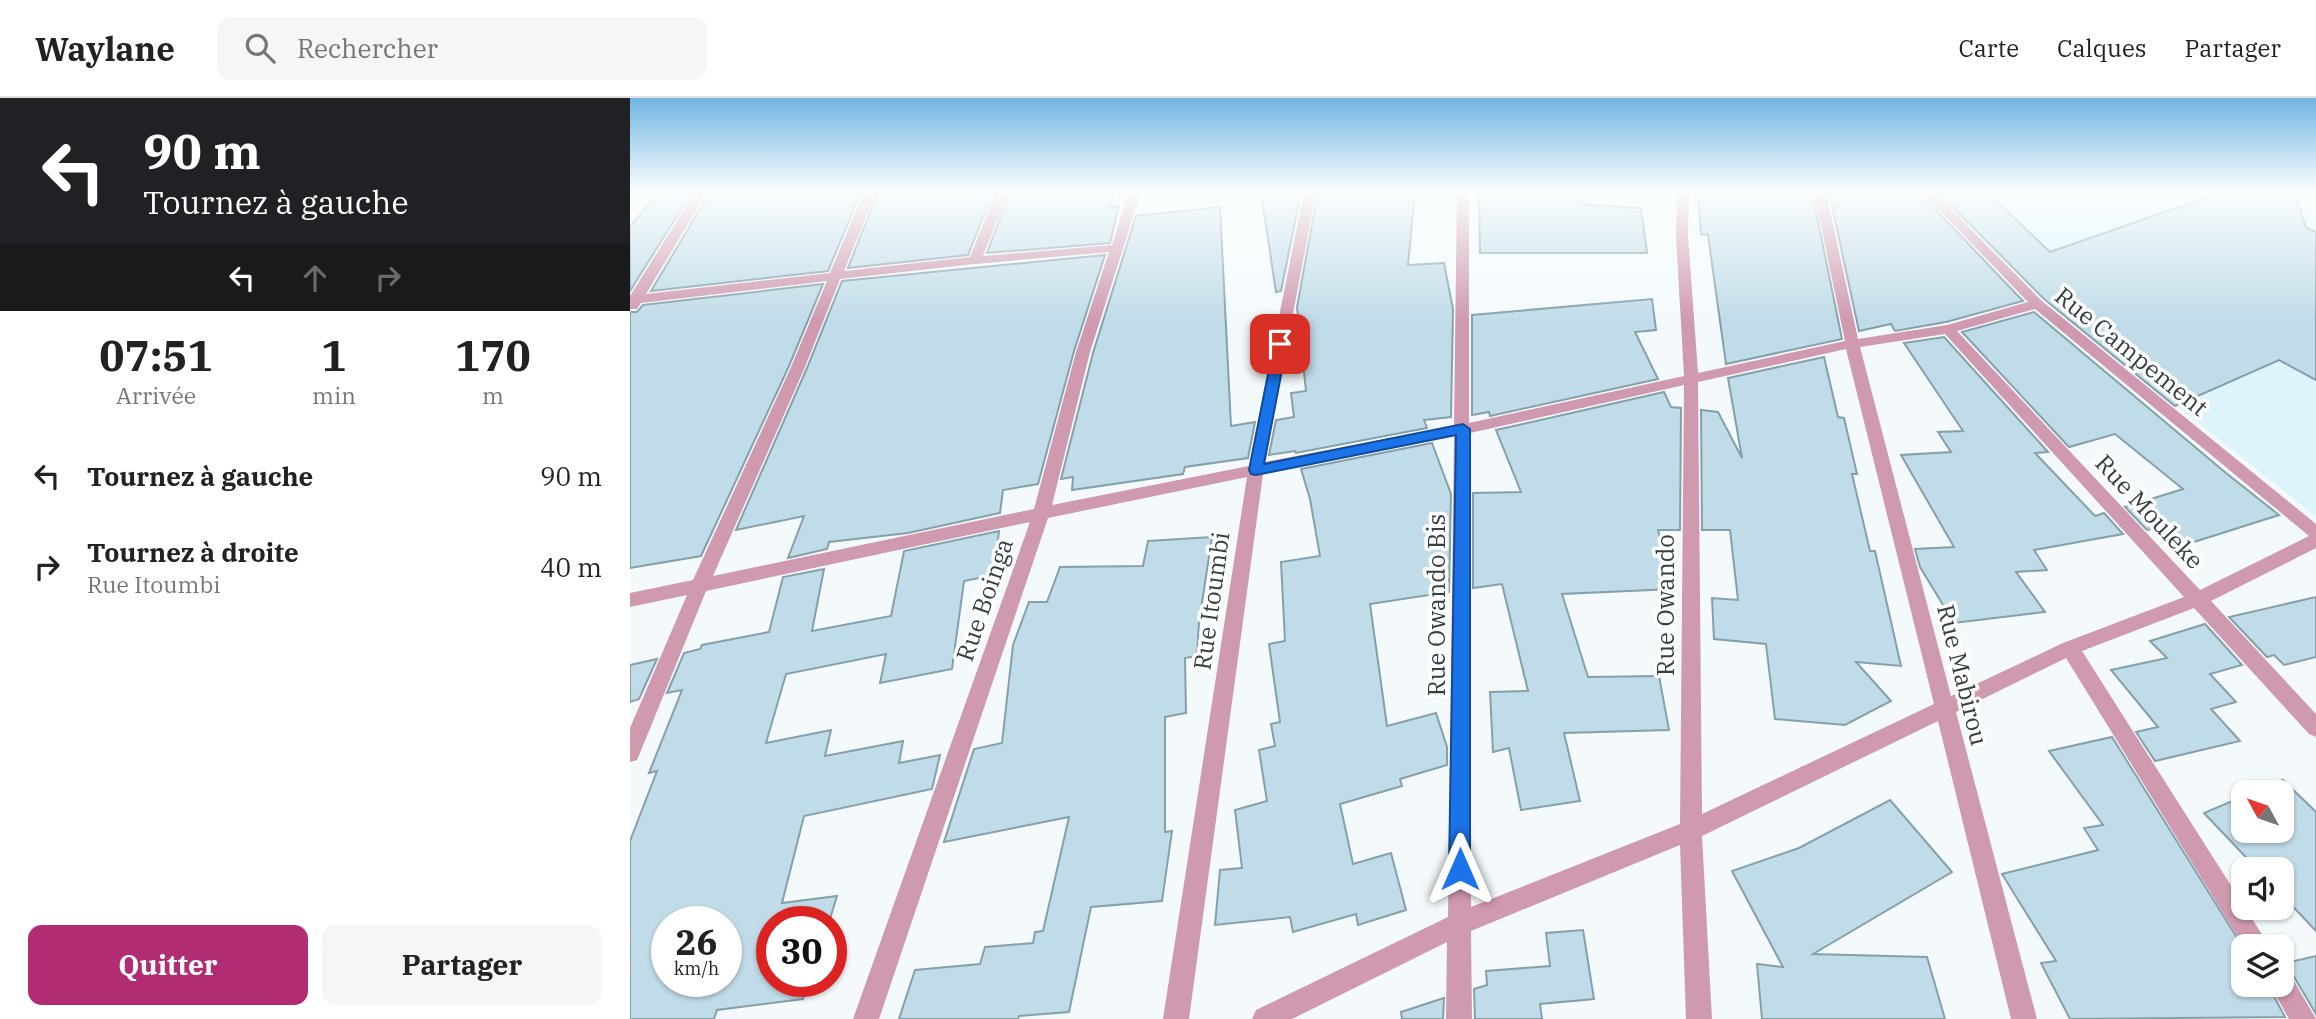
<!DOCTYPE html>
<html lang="fr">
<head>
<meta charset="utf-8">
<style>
  :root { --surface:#fff; --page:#f6f6f6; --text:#222; --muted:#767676; --line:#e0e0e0; --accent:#b12c73 }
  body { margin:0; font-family:"IBM Plex Serif",serif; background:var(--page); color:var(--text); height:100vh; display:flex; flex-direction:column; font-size:26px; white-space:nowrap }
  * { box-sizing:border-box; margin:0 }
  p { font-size:23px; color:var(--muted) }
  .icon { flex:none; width:38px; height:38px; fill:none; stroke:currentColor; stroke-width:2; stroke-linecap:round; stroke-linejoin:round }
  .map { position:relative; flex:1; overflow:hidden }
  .drawer { display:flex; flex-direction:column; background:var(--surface); width:630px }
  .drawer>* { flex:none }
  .hud { background:#202124; color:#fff; overflow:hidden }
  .needle { width:46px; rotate:310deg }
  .tools { position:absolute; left:1601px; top:682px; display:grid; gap:14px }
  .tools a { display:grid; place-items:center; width:63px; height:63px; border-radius:14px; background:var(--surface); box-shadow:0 2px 5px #0004; font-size:35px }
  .speed { position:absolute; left:21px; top:808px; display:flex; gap:14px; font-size:35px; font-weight:700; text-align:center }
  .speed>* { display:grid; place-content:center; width:91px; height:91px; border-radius:50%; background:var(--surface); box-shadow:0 2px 5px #0004; line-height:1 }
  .speed small { font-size:18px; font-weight:400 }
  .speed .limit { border:10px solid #d22; background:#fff; color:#111 }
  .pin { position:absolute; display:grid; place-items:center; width:60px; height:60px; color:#fff; margin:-30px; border-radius:14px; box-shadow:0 4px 10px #0006 }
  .me { position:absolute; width:77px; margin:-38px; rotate:0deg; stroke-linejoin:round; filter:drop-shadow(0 0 5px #0008) }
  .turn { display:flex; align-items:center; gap:24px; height:147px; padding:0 28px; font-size:32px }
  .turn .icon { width:91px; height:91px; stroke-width:2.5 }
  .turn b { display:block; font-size:49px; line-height:60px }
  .lanes { display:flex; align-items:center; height:66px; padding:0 28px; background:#0003; justify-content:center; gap:35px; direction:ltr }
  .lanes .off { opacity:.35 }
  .eta { display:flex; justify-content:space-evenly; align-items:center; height:119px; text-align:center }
  .eta b { font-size:42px; font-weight:700; line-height:49px }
  .cta { display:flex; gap:14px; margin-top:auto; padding:14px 28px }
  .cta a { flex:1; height:80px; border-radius:14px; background:var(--accent); color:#fff; font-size:28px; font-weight:700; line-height:80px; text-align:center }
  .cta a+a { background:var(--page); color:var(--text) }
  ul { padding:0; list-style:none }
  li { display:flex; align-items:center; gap:21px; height:91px; padding:0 28px }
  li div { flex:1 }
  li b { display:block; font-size:26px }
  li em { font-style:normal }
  header { display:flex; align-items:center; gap:42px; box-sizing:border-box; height:98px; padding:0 35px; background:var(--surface); border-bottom:2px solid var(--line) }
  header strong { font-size:33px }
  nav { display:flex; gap:38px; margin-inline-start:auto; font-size:24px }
  .search { width:490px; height:63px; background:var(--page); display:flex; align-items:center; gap:18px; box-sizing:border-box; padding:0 24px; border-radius:14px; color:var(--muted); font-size:26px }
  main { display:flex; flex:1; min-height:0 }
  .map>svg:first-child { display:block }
  .built { fill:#ddf4fd }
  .building { fill:#c0dce8; stroke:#85a0ab; stroke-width:2; fill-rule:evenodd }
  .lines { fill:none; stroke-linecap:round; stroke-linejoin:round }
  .street { fill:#cf99af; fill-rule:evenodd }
  .route { fill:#1a73e8; stroke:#114b97; stroke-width:2 }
  .labels { text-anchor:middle; stroke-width:7; stroke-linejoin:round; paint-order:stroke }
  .street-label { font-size:24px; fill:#343f44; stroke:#fff }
</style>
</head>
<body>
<header>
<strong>Waylane</strong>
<div class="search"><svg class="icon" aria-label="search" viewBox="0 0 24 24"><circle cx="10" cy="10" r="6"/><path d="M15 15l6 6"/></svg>Rechercher</div>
<nav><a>Carte</a><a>Calques</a><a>Partager</a></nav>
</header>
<main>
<section class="drawer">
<div class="hud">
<div class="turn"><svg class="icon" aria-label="left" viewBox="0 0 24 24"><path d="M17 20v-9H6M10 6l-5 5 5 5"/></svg><div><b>90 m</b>Tournez à gauche</div></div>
<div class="lanes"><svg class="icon" aria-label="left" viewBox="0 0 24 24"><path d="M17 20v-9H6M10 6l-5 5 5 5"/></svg><svg class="icon off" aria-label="ahead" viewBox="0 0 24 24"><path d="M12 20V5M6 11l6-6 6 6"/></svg><svg class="icon off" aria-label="right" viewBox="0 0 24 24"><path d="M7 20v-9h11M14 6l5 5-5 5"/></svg></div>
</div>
<div class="eta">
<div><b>07:51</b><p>Arrivée</p></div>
<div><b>1</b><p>min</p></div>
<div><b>170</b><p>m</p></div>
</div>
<ul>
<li><svg class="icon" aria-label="left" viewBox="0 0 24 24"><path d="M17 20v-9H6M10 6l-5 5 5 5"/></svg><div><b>Tournez à gauche</b></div><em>90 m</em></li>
<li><svg class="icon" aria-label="right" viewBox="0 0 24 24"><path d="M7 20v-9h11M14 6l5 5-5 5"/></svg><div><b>Tournez à droite</b><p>Rue Itoumbi</p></div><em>40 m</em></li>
</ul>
<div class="cta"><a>Quitter</a><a>Partager</a></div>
</section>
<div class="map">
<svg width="1686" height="921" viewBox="0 0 1686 921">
  <rect width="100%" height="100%" fill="#f4fafc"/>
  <!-- built -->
  <polygon class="built" points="1403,94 1620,94 1686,112 1686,419 1419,205 1309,100"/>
  <!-- building -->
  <g class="building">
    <polygon points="30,94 62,94 0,193 0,128"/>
    <polygon points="80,94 231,94 198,173 21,193"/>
    <polygon points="248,94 363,94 338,157 218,170"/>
    <polygon points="380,94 483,94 480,109 489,108 480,145 357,155"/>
    <polygon points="631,94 671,94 651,193 646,194"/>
    <polygon points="688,94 785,94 778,167 814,165 823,211 821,319 794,322 797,330 666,355 665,353 639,357 646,322 664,319 661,295 676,293 667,209"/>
    <polygon points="849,94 947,94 950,106 1011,110 1017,155 850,155"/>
    <polygon points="1074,94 1182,94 1212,241 1096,266 1078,137 1071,136 1068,98 1075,98"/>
    <polygon points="1199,94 1289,94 1393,203 1316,224 1265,233 1261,226 1229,233"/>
    <polygon points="1308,94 1357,94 1420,154 1592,94 1665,94 1676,130 1686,134 1686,282 1649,262 1545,308 1414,201"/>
    <polygon points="590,109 601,328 625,324 618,360 555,369 553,376 442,392 443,379 431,381 463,255 506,118"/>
    <polygon points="475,157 444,253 408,386 373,392 370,415 278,435 199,444 197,451 158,460 174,418 106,432 177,270 212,183"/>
    <polygon points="193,186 159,268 71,458 0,470 0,214 7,214 13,207"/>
    <polygon points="1022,201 1026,232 1005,234 1028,281 860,318 859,314 842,317 842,217"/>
    <polygon points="1404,214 1596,375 1649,417 1548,449 1527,430 1517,432 1495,409 1553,391 1485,336 1439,349 1332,234"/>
    <polygon points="1314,239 1418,354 1405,355 1465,418 1474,415 1493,436 1404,452 1417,472 1386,474 1415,514 1324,525 1290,469 1285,451 1324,449 1271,357 1321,354 1308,334 1333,333 1274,245"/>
    <polygon points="1194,259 1208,319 1214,320 1227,376 1222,376 1240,453 1245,453 1271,568 1226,564 1261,603 1215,627 1145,621 1136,546 1084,541 1082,500 1108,502 1100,432 1072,432 1071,312 1088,314 1112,360 1098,280"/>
    <polygon points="1034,294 1041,309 1051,310 1050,432 1028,432 1043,491 932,496 958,579 1029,578 1039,632 934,635 950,703 891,712 879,650 863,654 860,594 898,593 872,486 843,490 843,395 891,394 866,332"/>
    <polygon points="802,345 821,396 819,494 740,506 757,628 806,615 817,649 817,667 770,681 772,688 710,706 723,766 761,755 776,812 728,827 726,816 663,834 660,819 585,827 590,772 612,770 605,712 637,703 629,652 645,648 641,626 650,624 639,546 655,543 651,464 690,458 680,401 671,371"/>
    <path d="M369 433 364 477 334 483 322 571 250 585 256 556 156 576 136 645 201 632 195 658 273 643 269 665 310 657 302 691 174 718 152 805 207 798 199 824H142V884H179L173 901 87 912 84 921H0V743L27 673 19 675 52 592 37 595 54 555 70 551 72 547 139 534 153 479 194 471 182 533 261 518 274 453ZM37 824H96V884H37Z"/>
    <polygon points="582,439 569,524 567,558 555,560 556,615 535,619 535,734 542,733 532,803 461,809 439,914 389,918 388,921 269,921 285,872 350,866 355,849 403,845 405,834 413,833 439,719 314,744 344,651 372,645 383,547 399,504 417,504 430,469 513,468 518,443"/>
    <polygon points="1686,499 1686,559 1654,567 1644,557 1637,559 1599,519"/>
    <polygon points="1575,526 1612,567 1580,576 1606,604 1581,611 1610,643 1525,663 1506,634 1528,629 1481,572 1537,560 1520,543"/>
    <polygon points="27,561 9,601 0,604 0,567"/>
    <polygon points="1482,639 1614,851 1614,887 1638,887 1655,919 1440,921 1411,865 1426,863 1372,776 1468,752 1454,730 1473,727 1419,653"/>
    <polygon points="1653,682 1686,714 1686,833 1652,797 1652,772 1628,772 1574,715 1614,698 1614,733 1652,733 1652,695 1622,695"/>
    <polygon points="1260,702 1322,774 1183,856 1297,859 1315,921 1132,921 1127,866 1153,869 1102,773 1169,750"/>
    <polygon points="953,832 964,901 910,906 912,921 845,921 844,891 857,887 856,873 920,868 916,835"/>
    <polygon points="1686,858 1686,916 1663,877 1652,873 1652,866"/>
    <polygon points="814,900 813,921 772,921 771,914"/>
  </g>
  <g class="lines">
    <!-- street -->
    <g class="street">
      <path d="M65 94H77L16 196 200 175 234 94H246L214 173 340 159 366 94H378L353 158 482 147 499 94H511L460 254 422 407 619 368 674 94H686L635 364 824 328 827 94H839V325L1054 278 1046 138 1047 94H1059L1058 138 1068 275 1215 243 1184 94H1196L1228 241 1317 227 1398 204 1292 94H1304L1412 203 1686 426V450L1581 503 1686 616V639L1679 636 1564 510 1452 553 1640 849H1614L1436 560 1326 614 1407 921H1381L1308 623 1072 738 1082 921H1056L1050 747 841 833 842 921H816L817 844 662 921H622L626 912 818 819 824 338 633 376 559 921H533L617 379 418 420 249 921H223L400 424 76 493 10 655 7 662 0 664V630L57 497 0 509V495L63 482 161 269 197 183 11 205 7 211H0V198ZM479 154 446 254 404 411 83 478 175 269 210 181 345 166ZM1405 211 1679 438 1570 492 1327 233ZM1315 236 1554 499 1433 545 1321 598 1230 249ZM1216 251 1304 606 1072 716 1068 284ZM1054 287 1050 726 841 809 840 335Z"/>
      <polygon points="1676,94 1686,94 1686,100"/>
      <polygon points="1652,875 1661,878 1686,921 1659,921 1640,887 1652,887"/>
    </g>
  </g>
  <!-- sky -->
  <linearGradient id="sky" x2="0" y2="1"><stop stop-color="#71b5e2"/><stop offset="0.42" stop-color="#fafdfe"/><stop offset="1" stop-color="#fafdfe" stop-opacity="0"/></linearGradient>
  <rect width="1686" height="223" fill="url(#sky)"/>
  <!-- route -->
  <polygon class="route" points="650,242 657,246 634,366 833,326 840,331 840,771 837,778 830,781 822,778 819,771 826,337 626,377 621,376 619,372 644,246"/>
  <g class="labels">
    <!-- street labels -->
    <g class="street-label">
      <text transform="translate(1501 254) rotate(39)" y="8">Rue Campement</text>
      <text transform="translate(1519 414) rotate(47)" y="8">Rue Mouleke</text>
      <text transform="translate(355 502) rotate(-71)" y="8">Rue Boinga</text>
      <text transform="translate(582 503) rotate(-82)" y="8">Rue Itoumbi</text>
      <text transform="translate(807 507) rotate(-90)" y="8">Rue Owando Bis</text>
      <text transform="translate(1036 507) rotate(-90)" y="8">Rue Owando</text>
      <text transform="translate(1332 577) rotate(76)" y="8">Rue Mabirou</text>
    </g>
  </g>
</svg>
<div class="tools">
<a><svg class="needle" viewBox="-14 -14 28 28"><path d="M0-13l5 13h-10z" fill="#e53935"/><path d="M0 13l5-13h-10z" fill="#767676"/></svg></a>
<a><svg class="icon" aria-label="sound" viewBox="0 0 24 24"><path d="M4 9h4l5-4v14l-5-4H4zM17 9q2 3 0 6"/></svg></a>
<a><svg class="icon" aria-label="layers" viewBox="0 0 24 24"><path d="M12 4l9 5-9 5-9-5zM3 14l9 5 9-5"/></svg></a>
</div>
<div class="speed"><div>26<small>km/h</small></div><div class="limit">30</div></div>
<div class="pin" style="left:650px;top:246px;background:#d93025"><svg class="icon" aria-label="arrive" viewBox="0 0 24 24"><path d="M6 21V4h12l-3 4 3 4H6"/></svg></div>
<svg class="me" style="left:830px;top:771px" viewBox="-20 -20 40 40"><path d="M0-17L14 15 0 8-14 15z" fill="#1a73e8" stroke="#fff" stroke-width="4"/></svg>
</div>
</main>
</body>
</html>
